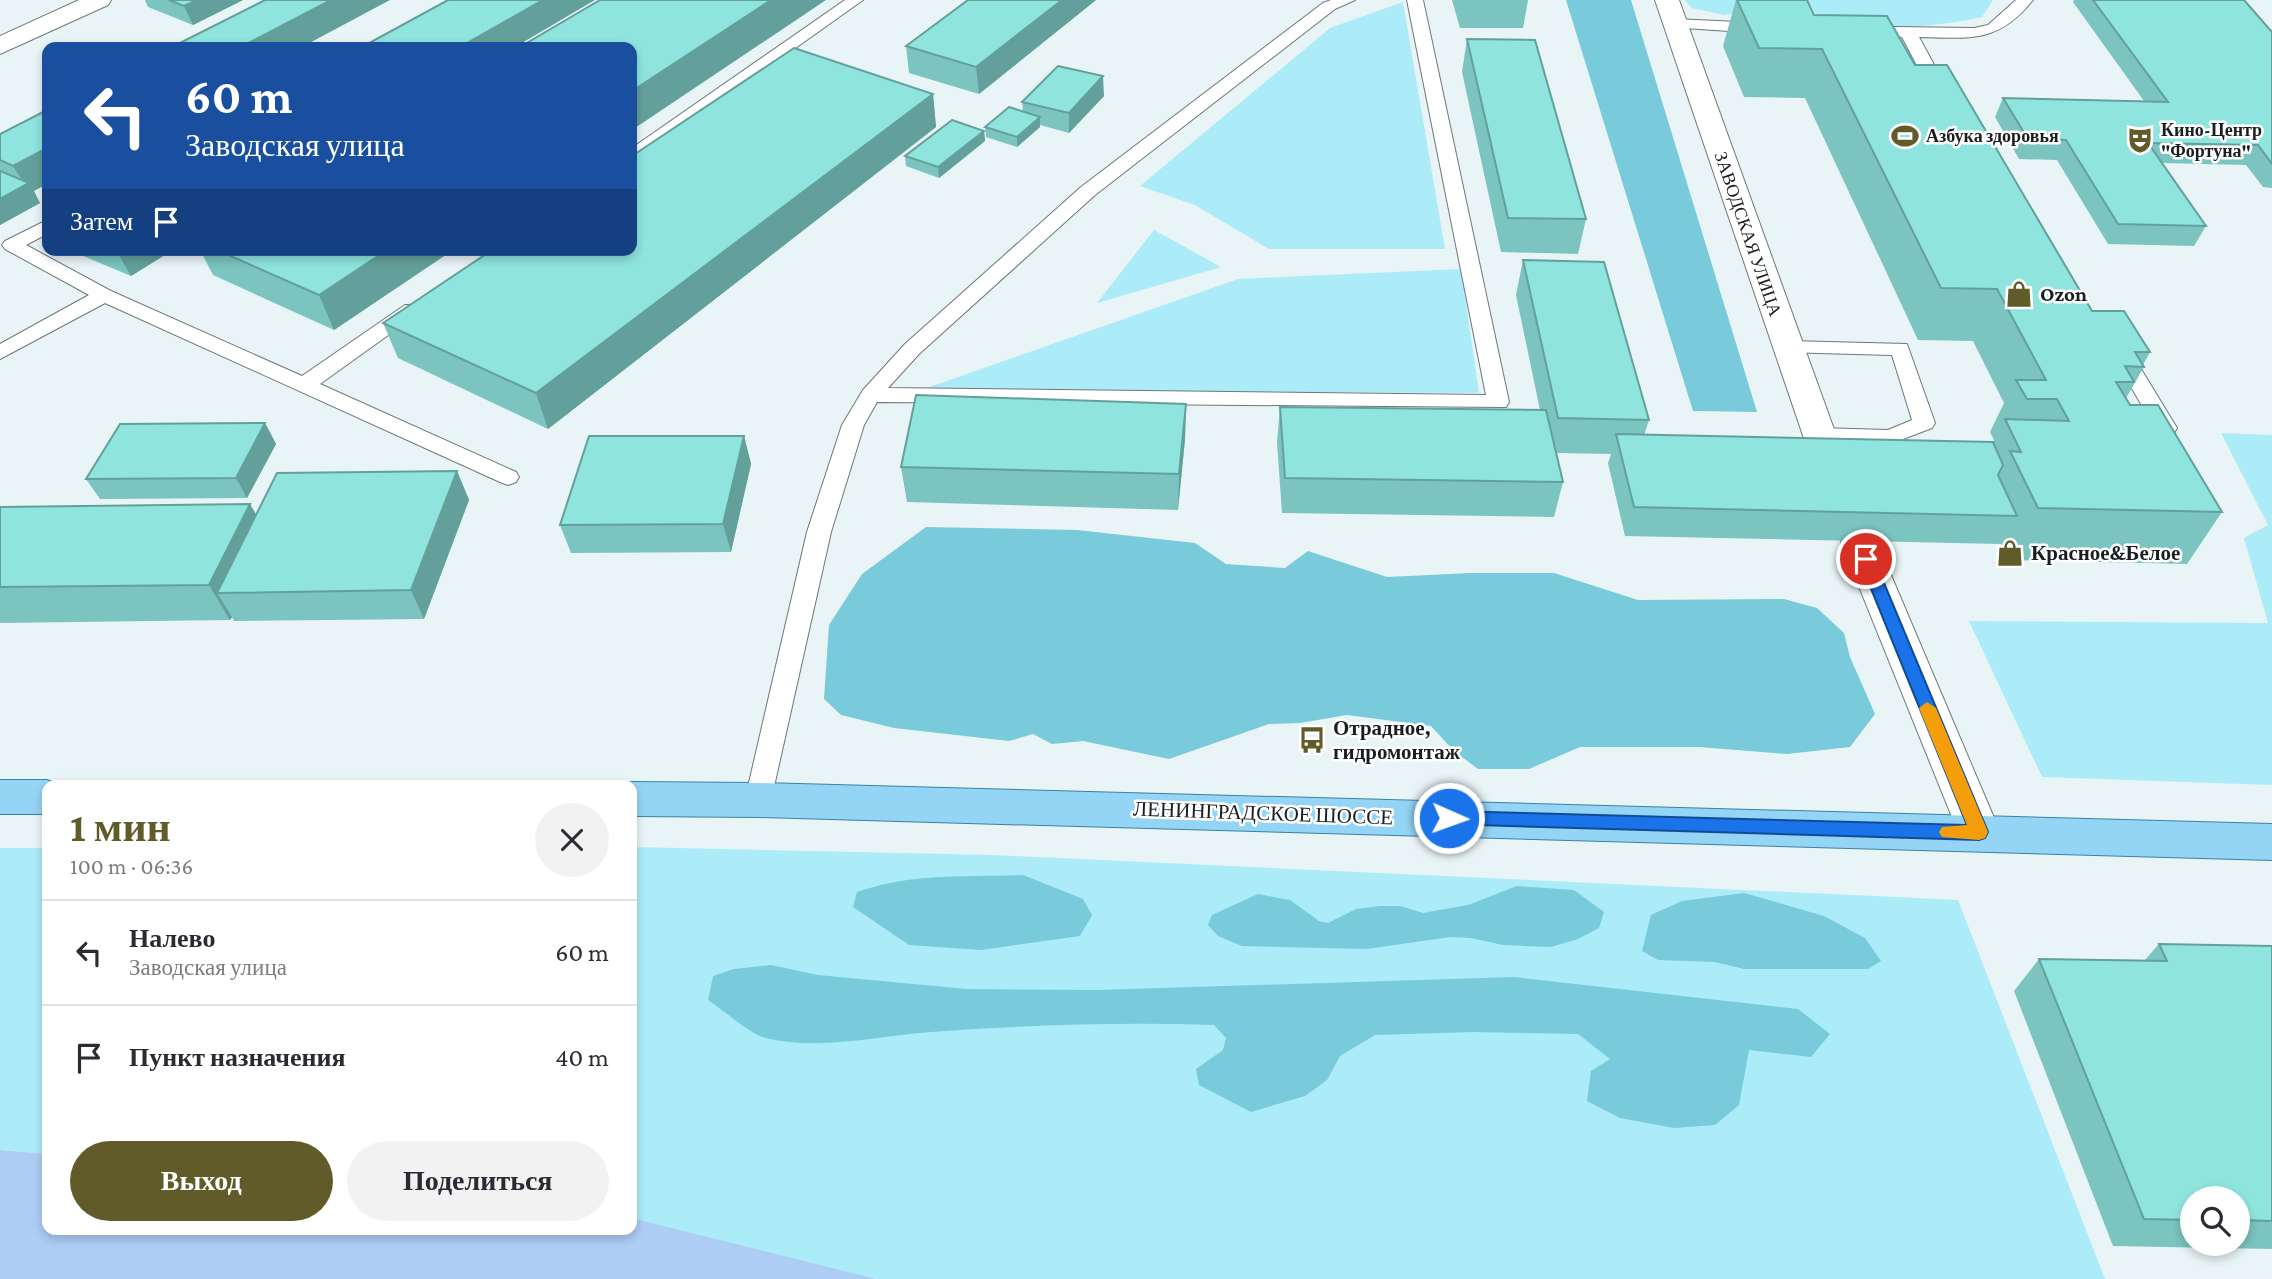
<!DOCTYPE html>
<html lang="ru">
<head>
<meta charset="utf-8">
<style>
  :root { --surface:#fff; --page:#f2f2f3; --text:#2b2b33; --muted:#7c7c81; --line:#e1e1e2; --accent:#605b28 }
  body { margin:0; font-family:"Crimson Pro",serif; background:var(--page); color:var(--text); height:100vh; display:flex; flex-direction:column; font-size:26px; white-space:nowrap }
  * { box-sizing:border-box; margin:0 }
  p { font-size:23px; color:var(--muted) }
  .icon { flex:none; width:38px; height:38px; fill:none; stroke:currentColor; stroke-width:2; stroke-linecap:round; stroke-linejoin:round }
  .map { position:relative; flex:1; overflow:hidden }
  .details { position:absolute; left:42px; top:780px; width:595px; height:455px; display:flex; flex-direction:column; background:var(--surface); border-radius:14px; box-shadow:0 4px 10px #0003 }
  .details>* { flex:none }
  .hud { position:absolute; left:42px; top:42px; width:595px; height:214px; border-radius:14px; box-shadow:0 4px 10px #0003; background:#1a4fa0; color:#fff; overflow:hidden }
  .buttons { position:absolute; left:2180px; top:1186px; display:grid; gap:14px }
  .buttons a { display:grid; place-items:center; width:70px; height:70px; border-radius:50%; background:var(--surface); box-shadow:0 4px 10px #0003; font-size:35px }
  .pin { position:absolute; display:grid; place-items:center; width:60px; height:60px; color:#fff; margin:-30px; border:4px solid #fff; border-radius:50%; box-shadow:0 2px 7px #0007 }
  .me { position:absolute; width:77px; margin:-38px; rotate:92deg; stroke-linejoin:round; filter:drop-shadow(0 0 5px #0008) }
  .turn { display:flex; align-items:center; gap:24px; height:147px; padding:0 28px; font-size:32px }
  .turn .icon { width:91px; height:91px; stroke-width:2.5 }
  .turn b { display:block; font-size:49px; line-height:60px }
  .then { display:flex; align-items:center; height:66px; padding:0 28px; background:#0003; gap:14px; font-size:26px }
  .round { display:grid; place-items:center; flex:none; width:74px; height:74px; border-radius:37px; background:var(--page) }
  .overview { display:flex; align-items:center; justify-content:space-between; height:119px; padding:0 28px }
  h1 { font-size:42px; font-weight:700; line-height:52px; color:var(--accent) }
  .cta { display:flex; gap:14px; margin-top:auto; padding:14px 28px }
  .cta a { flex:1; height:80px; border-radius:42px; background:var(--accent); color:#fff; font-size:28px; font-weight:700; line-height:80px; text-align:center }
  .cta a+a { background:var(--page); color:var(--text) }
  ul { padding:0; list-style:none }
  li { display:flex; align-items:center; gap:21px; height:105px; padding:0 28px; border-top:2px solid var(--line) }
  li div { flex:1 }
  li b { display:block; font-size:26px }
  li em { font-style:normal }
  .map>svg:first-child { display:block }
  .green { fill:#acebf8 }
  .forest { fill:#79cada }
  .water { fill:#adcdf5 }
  .lines { fill:none; stroke-linecap:round; stroke-linejoin:round }
  .lane-casing { stroke:#6d7779; stroke-width:2 }
  .street-casing { stroke:#6d7779; stroke-width:2 }
  .primary-casing { stroke:#3a82a4; stroke-width:2 }
  .lane { fill:#fff; fill-rule:evenodd }
  .street { fill:#fff; fill-rule:evenodd }
  .primary { fill:#94d4f4; fill-rule:evenodd }
  .wall { fill:#7bc4bf; fill-rule:evenodd }
  .shaded-wall { fill:#64a09b }
  .building { fill:#8fe4de; stroke:#64a09b; stroke-width:2 }
  .route { fill:#1a73e8; stroke:#114b97; stroke-width:2 }
  .slow { fill:#f59e0b }
  .labels { text-anchor:middle; stroke-width:5; stroke-linejoin:round; paint-order:stroke }
  .far-poi-label { font-size:18px; font-weight:bold; fill:#1a1e1f; stroke:#fff; text-anchor:start }
  .far-street-label { font-size:18px; fill:#1a1e1f; stroke:#fff }
  .poi-label { font-size:21px; font-weight:bold; fill:#1a1e1f; stroke:#fff; text-anchor:start }
  .street-label { font-size:21px; fill:#1a1e1f; stroke:#fff }
</style>
</head>
<body>
<div class="map">
<svg width="2272" height="1279" viewBox="0 0 2272 1279">
  <rect width="100%" height="100%" fill="#e9f4f6"/>
  <!-- green -->
  <g class="green">
    <polygon points="1685,0 1758,0 1746,12 1724,15 1692,8"/>
    <path d="M1808 0H1993L1982 17C1933 28 1869 32 1820 22Z"/>
    <polygon points="1403,2 1445,249 1269,249 1195,205 1140,186 1330,28"/>
    <polygon points="1154,230 1221,267 1097,303"/>
    <polygon points="1461,269 1479,393 921,390 1238,279"/>
    <polygon points="2221,433 2272,435 2272,785 2042,777 1969,621 2268,623 2244,538 2268,525"/>
    <polygon points="632,847 993,855 1958,900 2105,1279 877,1279 632,1218"/>
    <polygon points="0,848 47,848 47,1154 0,1150"/>
  </g>
  <!-- forest -->
  <g class="forest">
    <polygon points="1566,0 1631,0 1757,412 1693,411"/>
    <polygon points="926,527 1077,530 1195,543 1226,564 1285,568 1308,551 1387,577 1471,573 1554,573 1638,600 1784,599 1817,608 1844,633 1850,657 1875,714 1850,747 1787,754 1699,747 1580,747 1529,769 1478,769 1454,751 1431,726 1347,715 1300,723 1269,724 1169,759 1083,741 1052,744 1033,734 1009,741 894,728 841,715 824,699 829,625 862,574"/>
    <path d="M1023 875 1083 899 1092 915 1080 936 981 950 909 945 853 907 857 892C909 873 967 877 1023 875Z"/>
    <polygon points="1517,886 1574,890 1604,912 1599,928 1578,939 1551,947 1503,945 1471,938 1450,937 1367,949 1242,946 1218,936 1208,925 1212,915 1258,894 1290,900 1319,921 1328,923 1356,909 1380,906 1400,906 1423,913 1468,905"/>
    <polygon points="1744,893 1824,916 1865,938 1881,961 1868,969 1744,969 1715,962 1658,960 1642,951 1651,915 1682,901"/>
    <path d="M771 965 818 975 966 989 1098 990 1514 977 1798 1009 1830 1034 1811 1057 1749 1050 1739 1105 1715 1125 1674 1128 1620 1118 1587 1101 1591 1071 1610 1059 1578 1034 1473 1032 1375 1035 1340 1056 1327 1080 1305 1096 1251 1112 1199 1085 1196 1069 1223 1050 1226 1038 1214 1025C1120 1022 1025 1025 931 1032 876 1036 820 1051 766 1038 751 1035 722 1009 708 1000L713 976 734 969Z"/>
  </g>
  <!-- water -->
  <polygon class="water" points="0,1150 47,1154 47,1230 632,1230 632,1218 877,1279 0,1279"/>
  <g class="lines">
    <defs>
      <g id="lane">
        <polygon points="845,0 863,0 638,160 632,161 632,148"/>
        <polygon points="1331,0 1355,0 1335,9 1095,195 919,354 888,388 1486,395 1407,0 1423,0 1509,402 1506,407 877,402 864,425 831,532 771,800 767,808 758,811 749,808 745,800 807,532 842,425 863,390 905,344 1081,187 1323,3"/>
        <path d="M2016 0H2033C1998 44 1969 38 1919 37L1950 94 1941 99 1932 94 1902 37 1888 35 1886 32 1894 27 1974 28 1988 25Z"/>
        <polygon points="1675,19 1759,23 1767,28 1759,33 1669,27 1667,24 1669,21"/>
        <polygon points="47,220 47,234 26,245 111,291 302,376 405,305 419,305 422,309 419,313 320,384 516,472 519,477 516,482 508,485 500,482 105,303 0,359 0,344 89,295 5,249 2,245 5,241"/>
        <polygon points="1788,341 1907,344 1935,423 1932,428 1890,444 1811,440 1808,435 1811,430 1819,428 1888,430 1912,420 1892,355 1781,352 1778,347 1781,342"/>
        <polygon points="2120,345 2127,346 2130,351 2177,428 2174,433 2158,433 2155,428 2110,351 2113,346"/>
      </g>
      <g id="street">
        <polygon points="79,0 111,0 108,5 0,54 0,36"/>
        <polygon points="1655,0 1679,0 1848,468 1843,476 1831,480 1819,476 1814,468"/>
        <polygon points="1859,529 1872,533 1877,542 2000,832 1994,844 1979,850 1964,844 1958,832 1841,542 1846,533"/>
      </g>
      <g id="primary">
        <polygon points="0,780 47,780 62,786 47,786 47,814 0,814"/>
        <polygon points="632,782 758,783 2272,824 2272,860 758,817 632,816 632,786 621,786"/>
      </g>
    </defs>
    <!-- lane casing -->
    <use href="#lane" class="lane-casing"/>
    <!-- street casing -->
    <use href="#street" class="street-casing"/>
    <!-- primary casing -->
    <use href="#primary" class="primary-casing"/>
    <!-- lane -->
    <use href="#lane" class="lane"/>
    <!-- street -->
    <use href="#street" class="street"/>
    <!-- primary -->
    <use href="#primary" class="primary"/>
  </g>
  <!-- wall -->
  <g class="wall">
    <polygon points="145,0 243,0 193,25 148,7"/>
    <polygon points="968,0 1096,0 979,94 909,73 906,46"/>
    <polygon points="1452,0 1528,0 1523,28 1460,28"/>
    <polygon points="1736,0 1807,0 1814,15 1915,65 2092,311 2150,352 2143,365 2144,367 2126,398 2130,405 2222,512 2187,564 2008,560 2001,544 1625,536 1608,463 1611,454 1556,453 1563,482 1554,517 1282,513 1277,442 1280,407 1540,410 1516,295 1523,260 1649,420 1644,435 1993,442 1994,440 1990,432 2004,403 1973,341 1918,340 1805,98 1744,97 1723,46"/>
    <polygon points="2074,0 2244,0 2272,32 2272,188 2263,187 2246,165 2162,163 2206,226 2194,246 2108,244 2057,160 2019,159 1995,117 2003,98 2144,101 2073,2"/>
    <polygon points="1467,39 1586,219 1578,254 1501,252 1462,72"/>
    <polygon points="933,94 936,127 548,429 398,358 383,323"/>
    <polygon points="1104,96 1069,133 1040,125 1040,127 1017,147 986,137 985,127 1023,112 1022,102"/>
    <polygon points="984,131 985,141 939,178 906,166 905,156"/>
    <polygon points="0,134 40,203 0,225"/>
    <polygon points="80,250 173,250 131,276 83,256"/>
    <polygon points="200,250 453,250 334,330 213,275"/>
    <polygon points="1186,404 1185,439 1178,510 907,502 901,467"/>
    <polygon points="265,423 276,444 247,498 100,499 86,479"/>
    <polygon points="744,436 751,464 731,552 571,553 560,525"/>
    <polygon points="457,471 469,500 424,619 234,621 232,617 230,620 0,623 0,507 250,504 256,514"/>
    <path d="M2159 944 2272 946V1249L2113 1246 2014 991 2039 959 2145 960ZM2193 1199H2238V1244H2193Z"/>
  </g>
  <!-- shaded-wall -->
  <g class="shaded-wall">
    <polygon points="197,0 243,0 193,25 184,6"/>
    <polygon points="331,0 390,0 302,47 241,47"/>
    <polygon points="543,0 595,0 515,47 460,47"/>
    <polygon points="771,0 826,0 632,130 632,91"/>
    <polygon points="1062,0 1096,0 979,94 976,67"/>
    <polygon points="1103,76 1104,96 1069,133 1069,113"/>
    <polygon points="933,94 936,127 548,429 536,393"/>
    <polygon points="1040,117 1040,127 1017,147 1017,137"/>
    <polygon points="984,131 985,141 939,178 938,167"/>
    <polygon points="47,148 47,184 34,191 40,203 0,225 0,199 25,185 13,166"/>
    <polygon points="116,250 173,250 131,276"/>
    <polygon points="387,250 453,250 334,330 319,295"/>
    <polygon points="1186,404 1185,439 1178,510 1179,474"/>
    <polygon points="265,423 276,444 247,498 236,478"/>
    <polygon points="744,436 751,464 731,552 723,524"/>
    <polygon points="457,471 469,500 424,619 411,590"/>
    <polygon points="250,504 270,540 217,593 232,617 230,620 209,585"/>
  </g>
  <!-- building -->
  <g class="building">
    <polygon points="169,0 197,0 184,6"/>
    <polygon points="265,0 331,0 241,47 172,47"/>
    <polygon points="448,0 543,0 460,47 362,47"/>
    <polygon points="600,0 771,0 632,91 632,47 520,47"/>
    <polygon points="968,0 1062,0 976,67 906,46"/>
    <polygon points="1737,0 1807,0 1814,15 1887,16 1915,65 1947,65 2092,311 2124,311 2150,352 2135,352 2144,367 2125,366 2134,382 2116,382 2130,405 2158,405 2222,512 2038,508 2010,451 2021,452 2005,419 2069,421 2057,399 2027,399 2016,380 2046,380 1997,289 1941,288 1822,49 1759,48"/>
    <polygon points="2093,0 2244,0 2272,32 2272,164 2258,145 2148,143 2206,226 2118,224 2066,140 2028,139 2003,98 2168,102"/>
    <polygon points="1467,39 1535,40 1586,219 1508,218"/>
    <polygon points="794,48 933,94 536,393 383,323 492,250 632,250 632,156"/>
    <polygon points="1058,66 1103,76 1069,113 1022,102"/>
    <polygon points="1009,107 1040,117 1017,137 985,127"/>
    <polygon points="47,110 47,148 13,166 0,160 0,134"/>
    <polygon points="952,120 984,131 938,167 905,156"/>
    <polygon points="0,171 29,183 0,199"/>
    <polygon points="217,250 387,250 319,295"/>
    <polygon points="1523,260 1604,262 1649,420 1558,418"/>
    <polygon points="916,395 1186,404 1179,474 901,467"/>
    <polygon points="1280,407 1546,410 1563,482 1285,478"/>
    <polygon points="265,423 236,478 86,479 120,424"/>
    <polygon points="1616,434 1993,442 2003,465 1998,475 2017,516 1634,507"/>
    <polygon points="589,436 744,436 723,524 560,525"/>
    <polygon points="457,471 411,590 217,593 277,473"/>
    <polygon points="250,504 209,585 0,587 0,507"/>
    <polygon points="2159,944 2272,946 2272,1221 2238,1220 2238,1199 2193,1199 2193,1220 2144,1219 2039,959 2167,961"/>
  </g>
  <!-- route -->
  <polygon class="route" points="1866,554 1874,559 1988,832 1985,838 1979,840 1443,824 1440,818 1443,813 1449,811 1967,825 1859,559"/>
  <!-- slow -->
  <polygon class="slow" points="1927,702 1936,708 1988,832 1985,838 1979,840 1942,837 1939,832 1942,827 1967,825 1919,708"/>
  <!-- icons -->
  <defs>
    <symbol id="stadium-bare" viewBox="-9 -9 18 18"><path d="M0-5a6.5 5 0 1 0 0 10a6.5 5 0 1 0 0-10ZM-3.5-1.8h7v3.6h-7Z" fill="#605b28" stroke="#fff" stroke-width="2.5" paint-order="stroke"/></symbol>
    <symbol id="theatre-bare" viewBox="-9 -9 18 18"><path d="M-5-5.5Q0-4 5-5.5V0Q5 5 0 6Q-5 5-5 0ZM-3.3-2.5H-1v1.5H-3.3ZM1-2.5H3.3v1.5H1ZM-2.8 1Q0 5.5 2.8 1Z" fill="#605b28" stroke="#fff" stroke-width="2.5" paint-order="stroke"/></symbol>
    <symbol id="shop-bare" viewBox="-9 -9 18 18"><path d="M-5-2.5h2.3a2.7 3.5 0 0 1 5.4 0H5L5.5 6h-11ZM-1.5-2.5h3a1.5 2.3 0 0 0-3 0Z" fill="#605b28" stroke="#fff" stroke-width="2.5" paint-order="stroke"/></symbol>
    <symbol id="bus-bare" viewBox="-9 -9 18 18"><path d="M-5-6H5V4H4V6H2V4H-2V6H-4V4H-5ZM-3.5-4V0h7V-4ZM-3.5 1.2v1.5H-2V1.2ZM2 1.2v1.5H3.5V1.2Z" fill="#605b28" stroke="#fff" stroke-width="2.5" paint-order="stroke"/></symbol>
  </defs>
  <g fill-rule="evenodd">
    <use href="#stadium-bare" x="1886" y="117" width="38" height="38"/>
    <use href="#theatre-bare" x="2121" y="121" width="38" height="38"/>
    <use href="#shop-bare" x="2000" y="275" width="38" height="38"/>
    <use href="#shop-bare" x="1991" y="534" width="38" height="38"/>
    <use href="#bus-bare" x="1293" y="721" width="38" height="38"/>
  </g>
  <g class="labels">
    <!-- far-poi labels -->
    <g class="far-poi-label">
      <text x="2161" y="136">Кино-Центр<tspan x="2161" dy="21">"Фортуна"</tspan></text>
      <text x="1926" y="142">Азбука здоровья</text>
    </g>
    <!-- far-street labels -->
    <g class="far-street-label">
      <text transform="translate(1748 234) rotate(71)" y="6">ЗАВОДСКАЯ УЛИЦА</text>
    </g>
    <!-- poi labels -->
    <g class="poi-label">
      <text x="2040" y="301">Ozon</text>
      <text x="2031" y="560">Красное&amp;Белое</text>
      <text x="1333" y="735">Отрадное,<tspan x="1333" dy="24">гидромонтаж</tspan></text>
    </g>
    <!-- street labels -->
    <g class="street-label">
      <text transform="translate(1263 813) rotate(2)" y="7">ЛЕНИНГРАДСКОЕ ШОССЕ</text>
    </g>
  </g>
</svg>
<div class="buttons">
<a><svg class="icon" aria-label="search" viewBox="0 0 24 24"><circle cx="10" cy="10" r="6"/><path d="M15 15l6 6"/></svg></a>
</div>
<div class="pin" style="left:1866px;top:559px;background:#d93025"><svg class="icon" aria-label="arrive" viewBox="0 0 24 24"><path d="M6 21V4h12l-3 4 3 4H6"/></svg></div>
<svg class="me" style="left:1449px;top:818px" viewBox="-20 -20 40 40"><circle r="17" fill="#1a73e8" stroke="#fff" stroke-width="3"/><path d="M0-11L8 9 0 5-8 9z" fill="#fff"/></svg>
<div class="hud">
<div class="turn"><svg class="icon" aria-label="left" viewBox="0 0 24 24"><path d="M17 20v-9H6M10 6l-5 5 5 5"/></svg><div><b>60 m</b>Заводская улица</div></div>
<div class="then">Затем<svg class="icon" aria-label="arrive" viewBox="0 0 24 24"><path d="M6 21V4h12l-3 4 3 4H6"/></svg></div>
</div>
<section class="details">
<div class="overview"><div><h1>1 мин</h1><p>100 m · 06:36</p></div><a class="round"><svg class="icon" aria-label="close" viewBox="0 0 24 24"><path d="M6 6l12 12M18 6L6 18"/></svg></a></div>
<ul>
<li><svg class="icon" aria-label="left" viewBox="0 0 24 24"><path d="M17 20v-9H6M10 6l-5 5 5 5"/></svg><div><b>Налево</b><p>Заводская улица</p></div><em>60 m</em></li>
<li><svg class="icon" aria-label="arrive" viewBox="0 0 24 24"><path d="M6 21V4h12l-3 4 3 4H6"/></svg><div><b>Пункт назначения</b></div><em>40 m</em></li>
</ul>
<div class="cta"><a>Выход</a><a>Поделиться</a></div>
</section>
</div>
</body>
</html>
